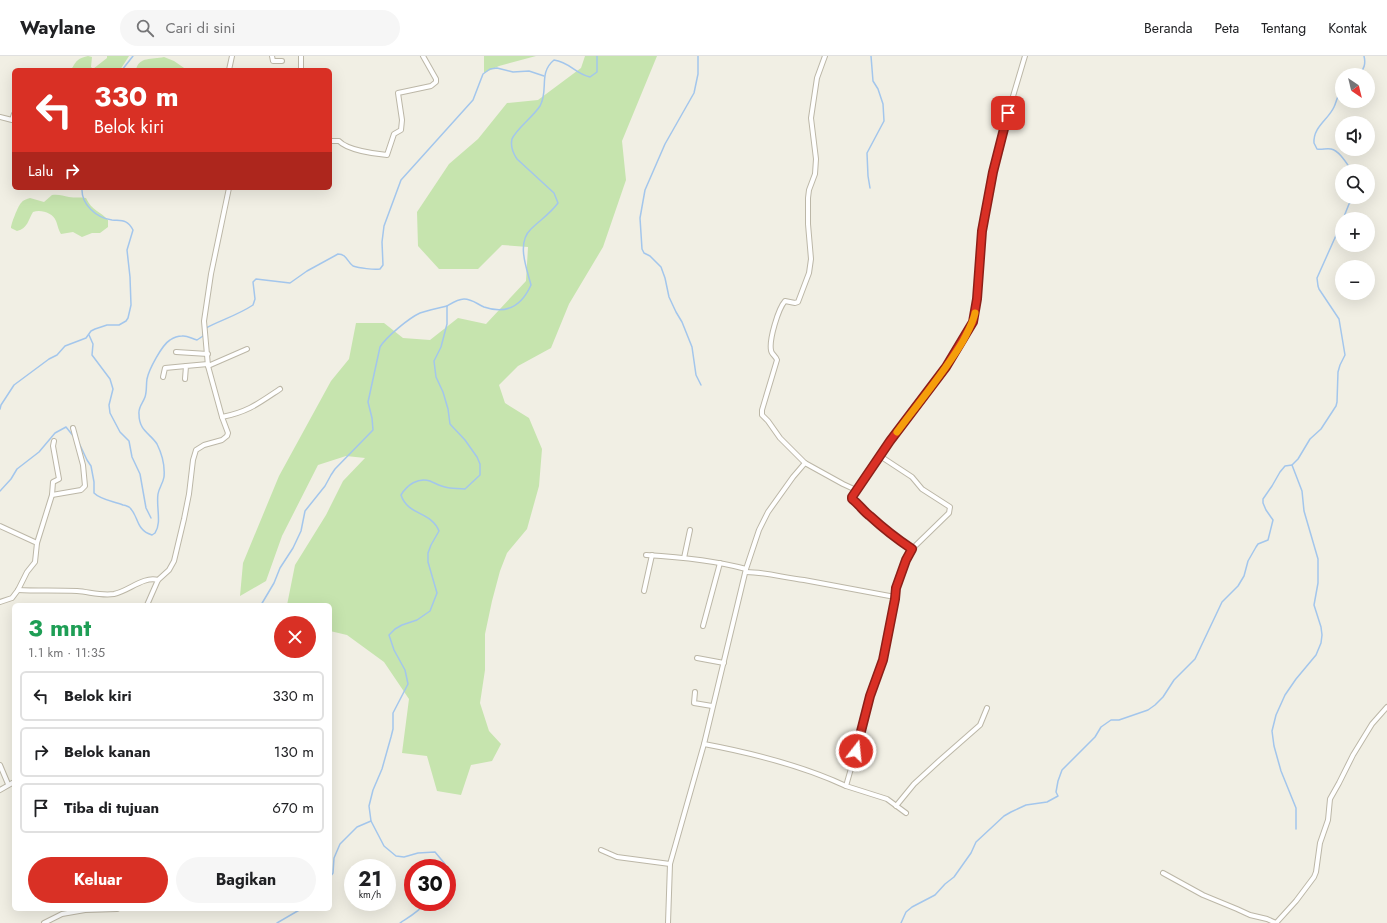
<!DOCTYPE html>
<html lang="id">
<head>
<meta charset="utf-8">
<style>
  :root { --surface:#fff; --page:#f6f6f6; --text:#202124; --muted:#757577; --line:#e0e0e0; --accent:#d93025 }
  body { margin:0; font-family:Jost,sans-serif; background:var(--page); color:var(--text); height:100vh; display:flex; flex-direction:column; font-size:15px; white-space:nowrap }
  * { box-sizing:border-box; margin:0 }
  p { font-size:13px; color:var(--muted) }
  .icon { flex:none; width:22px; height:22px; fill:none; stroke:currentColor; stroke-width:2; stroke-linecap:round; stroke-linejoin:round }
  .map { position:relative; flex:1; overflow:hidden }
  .details { position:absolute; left:12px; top:547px; width:320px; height:308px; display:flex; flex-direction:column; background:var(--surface); border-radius:6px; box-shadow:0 4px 16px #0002 }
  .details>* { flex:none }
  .guide { position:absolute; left:12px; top:12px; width:320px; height:122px; border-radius:6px; box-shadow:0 4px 16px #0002; background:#d93025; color:#fff; overflow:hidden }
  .needle { width:26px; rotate:145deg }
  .buttons { position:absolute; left:1335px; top:12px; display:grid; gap:8px }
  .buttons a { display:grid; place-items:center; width:40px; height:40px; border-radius:50%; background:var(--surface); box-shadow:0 4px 16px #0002; font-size:20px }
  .speed { position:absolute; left:344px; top:803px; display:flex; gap:8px; font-size:20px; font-weight:700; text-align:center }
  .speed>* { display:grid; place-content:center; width:52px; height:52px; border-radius:50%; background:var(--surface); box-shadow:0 4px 16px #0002; line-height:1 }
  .speed small { font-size:10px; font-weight:400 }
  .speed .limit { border:6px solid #d22; background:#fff; color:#111 }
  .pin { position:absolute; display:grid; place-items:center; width:34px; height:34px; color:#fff; margin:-17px; border-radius:8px; box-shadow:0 2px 6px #0006 }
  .me { position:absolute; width:44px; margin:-22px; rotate:16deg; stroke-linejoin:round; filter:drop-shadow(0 0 3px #0008) }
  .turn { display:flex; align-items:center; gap:14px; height:84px; padding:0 16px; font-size:18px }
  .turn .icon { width:52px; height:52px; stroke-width:2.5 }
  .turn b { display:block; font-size:28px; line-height:34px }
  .then { display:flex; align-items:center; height:38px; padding:0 16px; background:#0003; gap:8px; font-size:15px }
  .round { display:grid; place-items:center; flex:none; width:42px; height:42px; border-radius:21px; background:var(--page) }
  .summary { display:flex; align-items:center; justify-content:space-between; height:68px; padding:0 16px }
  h1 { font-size:24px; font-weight:700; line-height:30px; color:#1e9e55 }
  .action { display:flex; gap:8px; margin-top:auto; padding:8px 16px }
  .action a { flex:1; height:46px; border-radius:24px; background:var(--accent); color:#fff; font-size:16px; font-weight:700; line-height:46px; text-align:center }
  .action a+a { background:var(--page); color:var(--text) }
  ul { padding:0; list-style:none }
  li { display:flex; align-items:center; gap:12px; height:50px; margin:0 8px 6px; padding:0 8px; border:2px solid var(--line); border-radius:6px }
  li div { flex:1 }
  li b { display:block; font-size:15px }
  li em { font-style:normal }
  header { display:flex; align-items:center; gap:24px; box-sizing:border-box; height:56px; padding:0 20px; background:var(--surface); border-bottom:1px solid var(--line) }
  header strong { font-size:19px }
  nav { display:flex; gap:22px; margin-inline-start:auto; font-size:14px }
  .search { width:280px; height:36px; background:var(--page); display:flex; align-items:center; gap:10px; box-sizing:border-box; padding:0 14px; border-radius:22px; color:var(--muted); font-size:15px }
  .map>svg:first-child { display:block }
  .green { fill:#c6e4ae }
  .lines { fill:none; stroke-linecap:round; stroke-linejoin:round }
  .stream { stroke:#a3c6ec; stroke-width:1.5 }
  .street-casing { stroke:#bcb7a7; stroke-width:6 }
  .street { stroke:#fff; stroke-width:4 }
  .route-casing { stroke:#8d1f18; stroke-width:10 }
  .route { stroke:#d93025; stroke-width:7 }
  .slow { stroke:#f59e0b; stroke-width:7 }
</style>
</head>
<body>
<header>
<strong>Waylane</strong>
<div class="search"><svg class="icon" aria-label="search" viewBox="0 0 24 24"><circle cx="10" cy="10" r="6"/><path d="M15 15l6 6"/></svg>Cari di sini</div>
<nav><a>Beranda</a><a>Peta</a><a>Tentang</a><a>Kontak</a></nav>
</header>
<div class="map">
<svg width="1387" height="867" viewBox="0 0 1387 867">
  <rect width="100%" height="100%" fill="#f1efe4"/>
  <!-- green -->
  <g class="green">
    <path d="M88 0 92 1 91 11 93 13 107 2V0H129L120 14H71C77 4 77 3 88 0Z"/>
    <polygon points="484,0 536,0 499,10 484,17"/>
    <polygon points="585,0 657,0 622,85 626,124 603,191 569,248 551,292 518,310 499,329 505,347 529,362 542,393 539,430 527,473 507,497 500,515 492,545 485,578 485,614 480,647 489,675 501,688 492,705 471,709 461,739 437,735 427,700 402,697 409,643 384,606 347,579 330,575 330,549 287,549 295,509 326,459 343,425 365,402 346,400 318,409 282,480 266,525 240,540 243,507 279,420 331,325 349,303 356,267 384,267 403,282 430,284 458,262 486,268 526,225 528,191 502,189 478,213 439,213 418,190 417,156 449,108 478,83 507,47 538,44 581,12"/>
    <path d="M164 1 174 5 187 14C181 14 169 12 165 14H136C139 0 152 4 164 1Z"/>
    <path d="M52 139C59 138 63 140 69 141 75 142 80 141 86 142 92 155 100 155 108 164V171L100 177H92L82 181 73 176 61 178C58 173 58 170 56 165 53 157 41 153 33 156 28 164 28 172 17 175L11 172C11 168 18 150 21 147 23 144 27 143 30 142L44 146Z"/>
  </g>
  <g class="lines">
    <!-- stream -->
    <g class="stream">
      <polyline points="698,0 698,18 694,37 665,88 645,134 640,162 642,193 644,197 650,200 661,211 665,222 669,241 676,256 682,266 692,291 696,319 701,329"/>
      <polyline points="122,14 133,0"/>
      <path d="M1359 19C1364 13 1366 8 1364 0"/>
      <path d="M1342 34C1337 39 1337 45 1334 51 1328 64 1313 71 1314 87L1317 93C1322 94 1326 92 1331 93 1340 95 1347 108 1352 115"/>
      <polyline points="870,132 868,120 867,97 884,65 883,48 878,33 873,25 871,0"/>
      <polyline points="1343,163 1349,148 1356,141"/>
      <path d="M206 272C221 264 238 259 253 249L255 243 253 226 256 223 290 227 307 215 338 198C347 198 347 206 353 210 359 212 374 214 380 213L383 209 382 186 384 170 401 124 473 44 483 18 490 13 497 12 513 16 529 15 544 20"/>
      <polyline points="89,279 93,288 92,299 110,323 113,333 109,349 110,357 120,376 129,385 132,401 140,418 146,452 151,462"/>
      <path d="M0 353 1 349 14 329 49 303 57 299 65 290 86 282 91 275 95 273 107 269H119L126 265 128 262 131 249 130 221 127 194 133 174C127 163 122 165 112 164 96 162 81 148 82 132"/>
      <path d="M79 387 87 404 91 410 94 426V437C101 444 113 445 123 449 124 449 127 450 129 451 139 459 135 474 152 479L155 477C162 467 156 451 158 438 159 432 163 427 164 421 165 410 162 398 157 388 150 377 139 375 139 358 138 351 143 347 145 341 147 335 146 329 147 323 149 313 162 289 170 284 173 282 178 280 182 280 187 279 192 283 197 284L203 280V277"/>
      <polyline points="1292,409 1302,435 1304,455 1318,503 1318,527 1314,549 1321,571 1322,579 1321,587 1316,599 1296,623 1285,639 1276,659 1272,675 1274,690 1281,715 1296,752 1296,773"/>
      <polyline points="0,435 11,423 17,413 39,396 55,377 66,371 74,381"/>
      <path d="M261 549 274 527 280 512 293 492 301 475 305 455 325 430 331 419 335 413 373 374 372 362 368 346 380 291C386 281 409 262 420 257 429 254 438 252 447 250"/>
      <path d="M445 812V808L435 796 418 797 404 801 396 800 384 790 371 765 369 750 373 734 382 713 391 681 393 673V657L408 628 405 614 394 594 389 579 395 573 402 569 417 564 430 555 437 537 428 506V497L431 489 439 475C431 455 408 460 401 439 407 429 418 421 430 425 435 427 440 430 445 431 451 433 458 432 465 433L480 419V408L477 401 465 384 450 368 448 353 443 336 436 321 434 305 441 291 447 268V250C452 247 458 243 464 243 472 243 477 248 484 251 507 259 522 249 531 229 527 213 516 187 531 173 540 164 550 158 558 147L554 137 517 103C513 97 510 91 512 83 516 73 533 61 540 50 549 34 538 17 554 4 570 6 575 18 590 21L597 16V0"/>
      <polyline points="330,821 333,817 334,802 340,788 357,771 371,765"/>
      <polyline points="277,867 301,853"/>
      <path d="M400 867C409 861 420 855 426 846"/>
      <polyline points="901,867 906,856 912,851 935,839 945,828 954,821 971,797 976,786 1004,760 1011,756 1026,749 1047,746 1058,740 1056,736 1058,725 1062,714 1095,681 1101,671 1111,664 1119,664 1148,654 1155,649 1163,641 1174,624 1195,603 1222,546 1238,530 1244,520 1248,505 1256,491 1258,488 1268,484 1273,464 1266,454 1263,447 1263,443 1272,430 1280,416 1285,410 1292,409 1298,403 1310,383 1321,373 1336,350 1337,346 1338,316 1340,309 1345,299 1339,263 1319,233 1318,230 1317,222 1342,166"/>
    </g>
    <defs>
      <g id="street">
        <polyline points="272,0 273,5 282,5"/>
        <polyline points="301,0 301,14"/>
        <polyline points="229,14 232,0"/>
        <polyline points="0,61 12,64 14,58"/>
        <path d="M330 85H339C347 94 375 98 387 99L394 78 401 74 402 64 398 37 431 30 436 26V23L423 0"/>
        <polyline points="176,296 208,298"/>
        <polyline points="208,310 247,293"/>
        <polyline points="163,321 165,312 186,310"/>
        <polyline points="185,323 186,310 208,308"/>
        <path d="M222 361C248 356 259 347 280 333"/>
        <polyline points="880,400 912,421 922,433 950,451 949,457 912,493 906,504 896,532 895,543 883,603 870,640 860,681 846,730 887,743 906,757"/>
        <path d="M805 407 780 382 768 365 762 359V354L777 304C776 300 771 298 771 294 769 284 778 253 785 245L795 247 798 246 809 217 811 203 808 168V142L809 134 815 118 816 103 811 62 817 22 825 0"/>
        <path d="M856 434 852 441 853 443C859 448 863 454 868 459 882 472 897 482 912 493"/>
        <polyline points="52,439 81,434 85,430 83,409 73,372"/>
        <polyline points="0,470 37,487 35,506 27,516 18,534 12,542 0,546"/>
        <polyline points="37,487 52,439 53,426 59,423 53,390 54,385"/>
        <path d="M646 499C681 501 713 504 746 513"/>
        <polyline points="684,502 690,474"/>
        <path d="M746 516C765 516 785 522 804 524L895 541"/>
        <path d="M18 534C37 535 58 534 77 535 90 536 101 540 114 538 129 535 143 520 158 524"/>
        <polyline points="644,535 652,499"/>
        <polyline points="147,549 158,524 169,514 174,505 184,463 189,438 193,404 196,394 204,389 222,384 227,380 228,377 222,361 208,310 204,265 211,218 229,132"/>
        <polyline points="703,570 720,507"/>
        <polyline points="697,602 724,607"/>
        <polyline points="695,636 694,647 712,650"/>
        <path d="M704 688C752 697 801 709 846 730"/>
        <polyline points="0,709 8,728"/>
        <polyline points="0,734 14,726"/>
        <polyline points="896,750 914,728 939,705 980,669 987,652"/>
        <polyline points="601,794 617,801 670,808"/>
        <polyline points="1163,817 1203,839 1237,853 1250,859 1267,863 1276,867"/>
        <polyline points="44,867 62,858 85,854 117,853"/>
        <polyline points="668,867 670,808 704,688 746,513 759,474 768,456 793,421 805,407 843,428 856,434 890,385 946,311 973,266 977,243 982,175 993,116 1008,57 1025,0"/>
        <polyline points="1276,867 1296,845 1314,821 1316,816 1320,787 1328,764 1330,743 1339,727 1353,699 1372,668 1387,651"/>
      </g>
    </defs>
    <!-- street casing -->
    <use href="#street" class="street-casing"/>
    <!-- street -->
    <use href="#street" class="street"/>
  </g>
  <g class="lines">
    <defs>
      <path id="route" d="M856 695 870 640 883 604 895 543 896 532 906 504 912 493C897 483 883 472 870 460 863 455 859 448 852 443V441L890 385 946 311 973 266 977 243 982 175 993 116 1008 57"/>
    </defs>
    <!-- route casing -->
    <use href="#route" class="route-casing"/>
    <!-- route -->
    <use href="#route" class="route"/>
    <!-- slow -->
    <path class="slow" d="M897 376C919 346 944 317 963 285 968 275 973 267 975 257"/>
  </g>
</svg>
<div class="buttons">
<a><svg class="needle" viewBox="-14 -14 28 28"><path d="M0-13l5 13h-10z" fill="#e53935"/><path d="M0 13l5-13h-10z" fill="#757577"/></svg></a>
<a><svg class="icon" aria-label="sound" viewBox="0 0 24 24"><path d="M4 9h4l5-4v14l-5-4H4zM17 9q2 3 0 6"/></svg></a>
<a><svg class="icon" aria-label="search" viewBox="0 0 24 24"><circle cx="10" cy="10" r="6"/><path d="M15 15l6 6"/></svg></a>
<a>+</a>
<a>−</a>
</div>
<div class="speed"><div>21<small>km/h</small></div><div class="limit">30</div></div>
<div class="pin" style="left:1008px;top:57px;background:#d93025"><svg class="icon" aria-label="arrive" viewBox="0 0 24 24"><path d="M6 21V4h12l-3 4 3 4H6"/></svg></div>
<svg class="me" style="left:856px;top:695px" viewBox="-20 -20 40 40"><circle r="17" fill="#d93025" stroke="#fff" stroke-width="3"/><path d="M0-11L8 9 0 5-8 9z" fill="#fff"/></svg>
<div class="guide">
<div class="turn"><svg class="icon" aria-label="left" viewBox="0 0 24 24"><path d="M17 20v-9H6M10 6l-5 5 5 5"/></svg><div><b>330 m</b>Belok kiri</div></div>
<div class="then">Lalu<svg class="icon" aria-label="right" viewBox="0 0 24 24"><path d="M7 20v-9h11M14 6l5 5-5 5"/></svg></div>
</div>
<section class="details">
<div class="summary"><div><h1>3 mnt</h1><p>1.1 km · 11:35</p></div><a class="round" style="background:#d93025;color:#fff"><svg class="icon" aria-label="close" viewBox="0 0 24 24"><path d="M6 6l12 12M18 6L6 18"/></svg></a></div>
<ul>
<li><svg class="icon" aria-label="left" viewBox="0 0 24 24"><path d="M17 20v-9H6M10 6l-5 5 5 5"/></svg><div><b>Belok kiri</b></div><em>330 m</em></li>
<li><svg class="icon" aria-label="right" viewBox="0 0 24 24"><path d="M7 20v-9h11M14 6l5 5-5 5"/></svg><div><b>Belok kanan</b></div><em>130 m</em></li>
<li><svg class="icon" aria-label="arrive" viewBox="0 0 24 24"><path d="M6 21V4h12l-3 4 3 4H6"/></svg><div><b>Tiba di tujuan</b></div><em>670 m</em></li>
</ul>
<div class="action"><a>Keluar</a><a>Bagikan</a></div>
</section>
</div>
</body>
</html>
